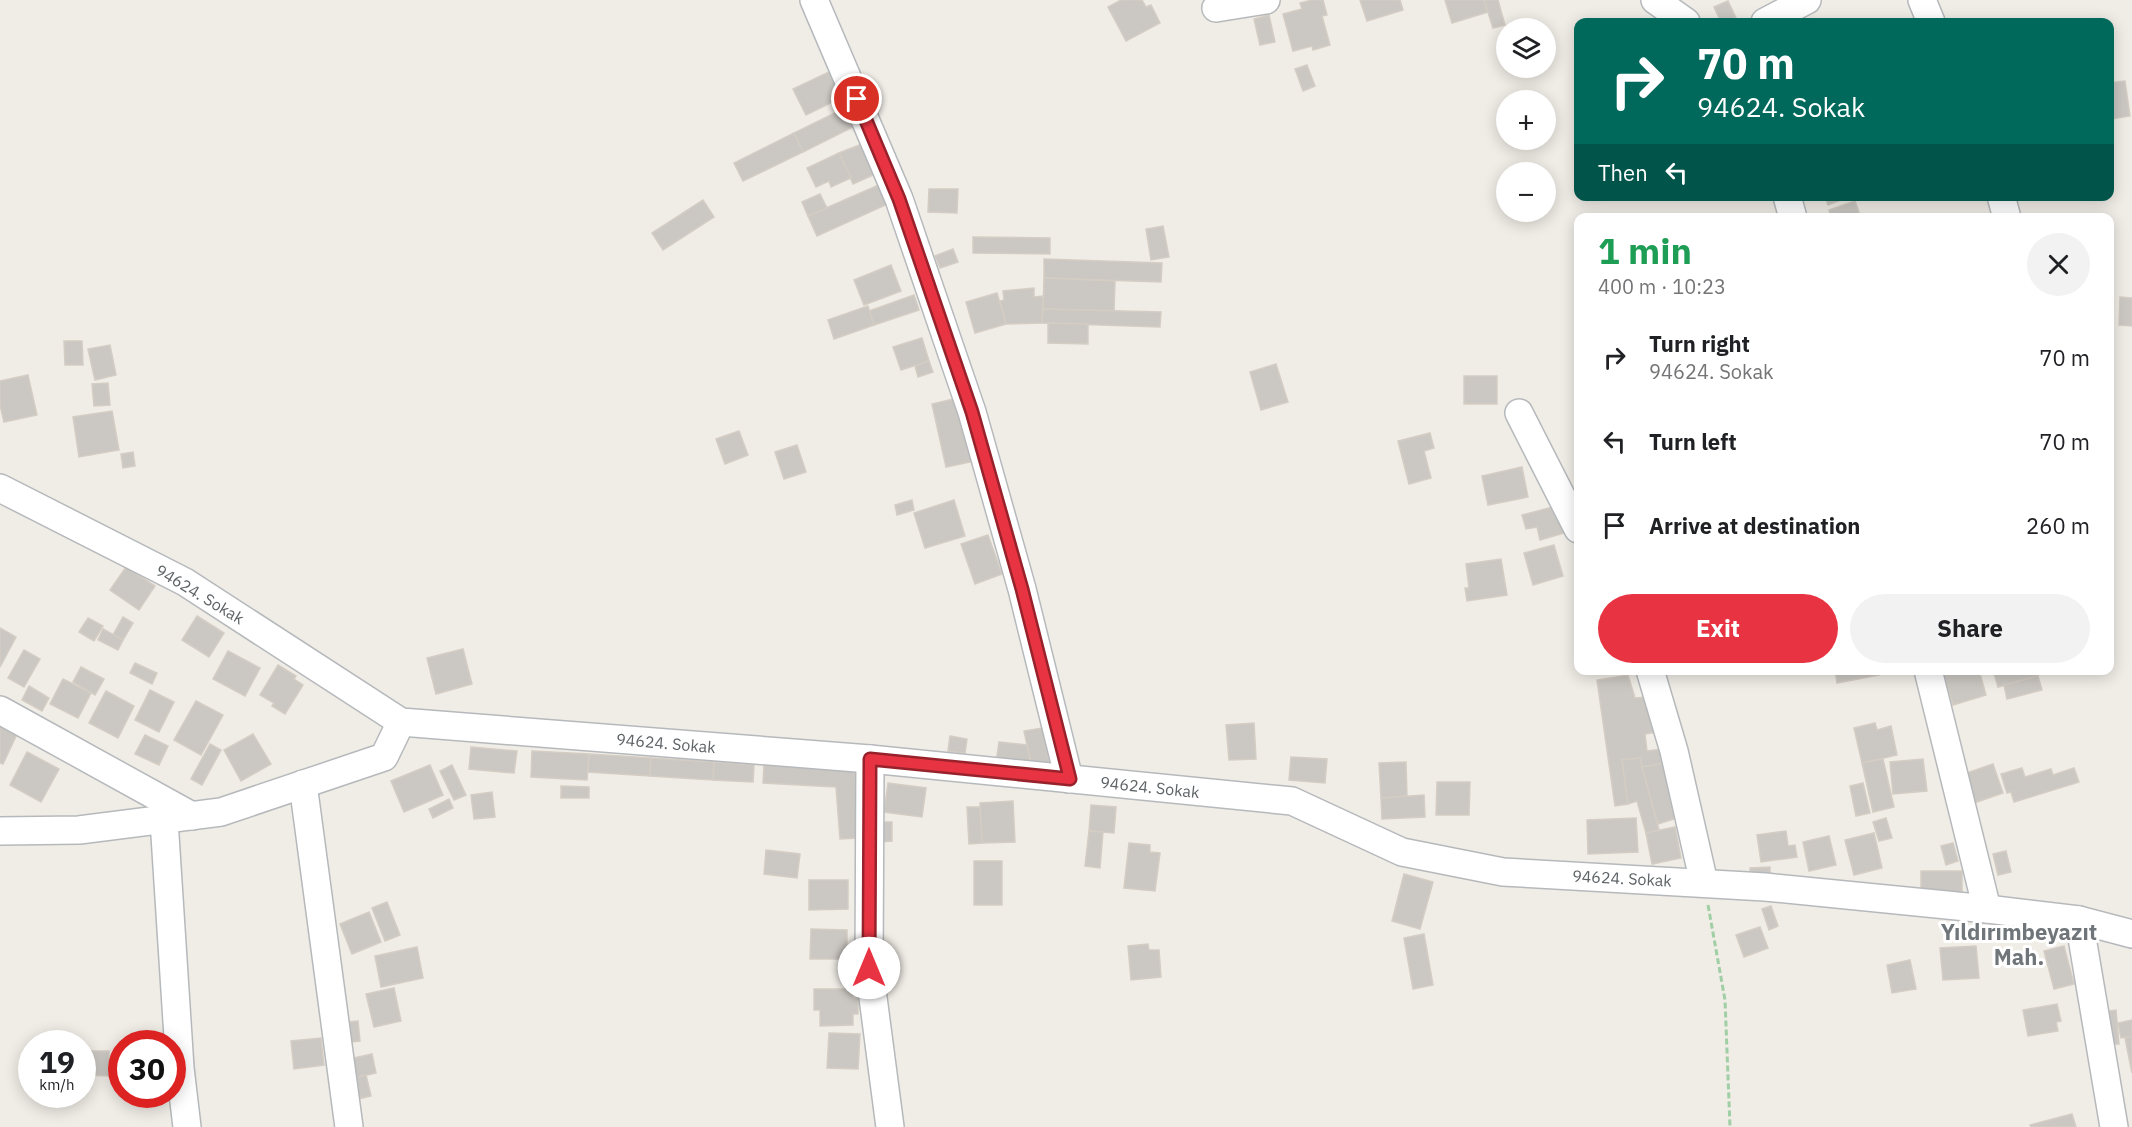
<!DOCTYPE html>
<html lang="en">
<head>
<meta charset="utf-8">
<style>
  :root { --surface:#fff; --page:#f2f2f2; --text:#202124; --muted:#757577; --accent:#e83442 }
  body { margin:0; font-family:"IBM Plex Sans",sans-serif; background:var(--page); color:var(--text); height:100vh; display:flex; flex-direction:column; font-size:22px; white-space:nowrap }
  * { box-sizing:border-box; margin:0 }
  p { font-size:20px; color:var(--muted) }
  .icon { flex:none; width:33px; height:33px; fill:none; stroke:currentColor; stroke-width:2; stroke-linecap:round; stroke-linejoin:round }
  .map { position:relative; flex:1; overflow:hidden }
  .drawer { position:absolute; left:1574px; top:213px; width:540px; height:462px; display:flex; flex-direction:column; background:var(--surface); border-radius:12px; box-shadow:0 3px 15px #0003 }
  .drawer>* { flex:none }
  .banner { position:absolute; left:1574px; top:18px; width:540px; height:183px; border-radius:12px; box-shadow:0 3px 15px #0003; background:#00695c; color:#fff; overflow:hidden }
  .tools { position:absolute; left:1496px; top:18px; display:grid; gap:12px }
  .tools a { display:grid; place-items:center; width:60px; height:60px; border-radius:50%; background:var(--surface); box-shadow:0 3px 15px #0003; font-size:30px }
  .speed { position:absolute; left:18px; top:1030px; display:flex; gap:12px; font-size:30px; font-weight:700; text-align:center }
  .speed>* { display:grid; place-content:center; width:78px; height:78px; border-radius:50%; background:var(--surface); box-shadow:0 3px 15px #0003; line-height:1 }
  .speed small { font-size:15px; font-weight:400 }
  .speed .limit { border:9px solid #d22; background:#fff; color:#111 }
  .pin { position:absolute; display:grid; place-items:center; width:51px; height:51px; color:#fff; margin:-26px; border:3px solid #fff; border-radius:50%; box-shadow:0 2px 6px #0007 }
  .me { position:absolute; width:66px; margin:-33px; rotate:0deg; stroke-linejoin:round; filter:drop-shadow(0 0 4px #0008) }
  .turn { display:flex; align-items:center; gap:21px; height:126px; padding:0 24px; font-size:27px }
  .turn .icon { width:78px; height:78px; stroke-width:2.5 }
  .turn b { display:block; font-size:42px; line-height:51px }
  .then { display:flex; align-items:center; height:57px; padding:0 24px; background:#0003; gap:12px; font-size:22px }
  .round { display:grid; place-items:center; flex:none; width:63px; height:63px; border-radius:32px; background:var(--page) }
  .head { display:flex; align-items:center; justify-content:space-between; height:102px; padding:0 24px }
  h1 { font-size:36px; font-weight:700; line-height:45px; color:#1e9e55 }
  .button { display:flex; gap:12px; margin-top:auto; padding:12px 24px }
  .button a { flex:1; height:69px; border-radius:36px; background:var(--accent); color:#fff; font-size:24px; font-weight:700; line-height:69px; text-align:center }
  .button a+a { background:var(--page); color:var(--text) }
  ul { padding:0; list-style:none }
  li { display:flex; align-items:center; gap:18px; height:84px; padding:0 24px }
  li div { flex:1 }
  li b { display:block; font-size:22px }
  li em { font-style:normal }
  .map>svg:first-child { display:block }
  .building { fill:#cbc7c2; stroke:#d4cdc4; stroke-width:1.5 }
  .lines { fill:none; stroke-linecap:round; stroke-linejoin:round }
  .minor-casing { stroke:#b6b9bc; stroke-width:30 }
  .path { stroke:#a0cfa5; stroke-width:3; stroke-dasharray:6 3; stroke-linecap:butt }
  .minor { stroke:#fff; stroke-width:27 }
  .route-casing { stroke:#97222b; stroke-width:15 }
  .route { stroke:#e83442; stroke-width:10 }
  .labels { text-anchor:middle; stroke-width:6; stroke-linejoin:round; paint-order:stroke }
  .street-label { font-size:16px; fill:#5e6366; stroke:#fff }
  .district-label { font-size:22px; font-weight:bold; fill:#6f7578; stroke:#fff }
</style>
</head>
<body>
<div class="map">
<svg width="2132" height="1127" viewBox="0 0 2132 1127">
  <rect width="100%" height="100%" fill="#f0ece6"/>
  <!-- building -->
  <g class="building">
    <polygon points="1121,0 1142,0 1146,7 1151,5 1160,23 1126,41 1108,7"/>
    <polygon points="1312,0 1323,0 1327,15 1322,16 1330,45 1313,50 1312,46 1293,51 1283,14 1302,9 1300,3"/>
    <polygon points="1360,0 1400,0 1403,10 1367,21"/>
    <polygon points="1445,0 1484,0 1488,12 1452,23"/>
    <polygon points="1484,0 1498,0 1505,25 1493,28"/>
    <polygon points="1728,1 1737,20 1731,22 1721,22 1714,7"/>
    <polygon points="1269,15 1275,42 1260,45 1254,19"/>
    <polygon points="1307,65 1315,86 1303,91 1295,69"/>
    <polygon points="831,71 843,97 806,115 793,89"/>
    <polygon points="2125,81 2130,116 2112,119 2109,83"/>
    <polygon points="843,109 853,127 803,152 794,133"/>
    <polygon points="794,133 803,152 743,181 734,163"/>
    <polygon points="862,144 880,172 853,184 839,153"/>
    <polygon points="839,153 851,178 831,187 829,181 816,187 807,168"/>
    <polygon points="881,184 890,203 817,236 808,216"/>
    <polygon points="929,189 958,189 957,213 928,212"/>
    <polygon points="820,194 827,208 808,216 802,202"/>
    <polygon points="1825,196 1851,196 1828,205"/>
    <polygon points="703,200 714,217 663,250 652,233"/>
    <polygon points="1855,201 1861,218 1831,218 1829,210"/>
    <polygon points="1163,226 1169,257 1151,260 1146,229"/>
    <polygon points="973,237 1050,238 1050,254 973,253"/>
    <polygon points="953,249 958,262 940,268 935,256"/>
    <polygon points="1044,259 1162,263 1161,282 1044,278"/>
    <polygon points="891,265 901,291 864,305 854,280"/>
    <polygon points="1044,278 1115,281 1114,311 1043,309"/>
    <polygon points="1034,288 1034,297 1043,296 1042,323 1006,324 1000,301 1004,300 1003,291"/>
    <polygon points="997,293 1006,324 975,333 966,302"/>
    <polygon points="914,295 919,310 874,325 869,311"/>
    <polygon points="2120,297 2132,298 2132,326 2119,325"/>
    <polygon points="868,306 874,325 834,339 828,320"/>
    <polygon points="1043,309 1161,312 1160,327 1042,323"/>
    <polygon points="1048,323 1088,324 1088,344 1048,343"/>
    <polygon points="922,338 929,361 901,370 893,347"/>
    <polygon points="64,341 82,341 83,365 65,365"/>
    <polygon points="110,345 116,375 95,380 88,349"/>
    <polygon points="929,361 933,372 918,377 915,366"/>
    <polygon points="1276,364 1288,402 1261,410 1250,372"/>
    <polygon points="28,375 37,415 4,422 0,405 0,381"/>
    <rect x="1464" y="376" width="33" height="28"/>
    <polygon points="108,383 110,405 94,406 92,384"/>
    <polygon points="962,397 975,461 946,467 932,404"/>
    <polygon points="112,411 119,450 79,457 73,417"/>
    <polygon points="739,431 748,455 725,464 716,439"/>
    <polygon points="1430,433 1434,448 1424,451 1431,478 1409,484 1398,441"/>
    <polygon points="797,445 806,472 784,479 775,452"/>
    <polygon points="133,452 135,466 123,468 121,454"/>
    <polygon points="1522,467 1528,497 1488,505 1482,476"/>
    <polygon points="912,500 914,510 897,515 895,505"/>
    <polygon points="954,500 965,536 925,548 914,513"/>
    <polygon points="1557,506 1564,533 1540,540 1537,527 1526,529 1522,515"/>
    <polygon points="988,535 1002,574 975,584 961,544"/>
    <polygon points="1554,545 1563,576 1533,585 1524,553"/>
    <polygon points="1501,559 1507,595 1467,601 1465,588 1469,588 1466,564"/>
    <polygon points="126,567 155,586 139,610 110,590"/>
    <polygon points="197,616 224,633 209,657 182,640"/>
    <polygon points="123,617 133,623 123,640 113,635"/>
    <polygon points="88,618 103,626 94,641 79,632"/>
    <polygon points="0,628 16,637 0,667"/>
    <polygon points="103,629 123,640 118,650 98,640"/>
    <polygon points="463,649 472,684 436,694 427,658"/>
    <polygon points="24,650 40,659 24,687 8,678"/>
    <polygon points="228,651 260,668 245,696 213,679"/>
    <polygon points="135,663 157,673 152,684 130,673"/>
    <polygon points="278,665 296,676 294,679 303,685 285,714 272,706 274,703 260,695"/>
    <polygon points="81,667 104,679 95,695 73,682"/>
    <polygon points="1835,670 1878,670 1879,675 1837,683"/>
    <polygon points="1959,670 1979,670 1986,695 1953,705 1944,675"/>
    <polygon points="1993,670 2037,670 2038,676 1998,687"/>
    <polygon points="1628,675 1635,698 1647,697 1658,732 1645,734 1647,751 1662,749 1666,763 1642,767 1640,758 1622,760 1628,804 1615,806 1597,680"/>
    <polygon points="2038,676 2042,690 2007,699 2004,685"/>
    <polygon points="63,679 91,693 78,718 50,704"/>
    <polygon points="29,686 49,698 42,711 22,700"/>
    <polygon points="150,690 174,702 159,732 135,720"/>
    <polygon points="106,691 134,706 118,738 89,723"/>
    <polygon points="196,701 223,715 201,755 174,740"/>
    <polygon points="1254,723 1256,759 1229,760 1226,725"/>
    <polygon points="1875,723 1877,730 1891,726 1897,755 1862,763 1854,728"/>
    <polygon points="0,726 17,734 3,764 0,763"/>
    <polygon points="1042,728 1050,764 1032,768 1024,731"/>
    <polygon points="253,734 271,764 241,781 224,750"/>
    <polygon points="145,735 168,746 159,765 135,754"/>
    <polygon points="950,736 967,739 965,753 948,751"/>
    <polygon points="999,742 1027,745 1032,768 996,763"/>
    <polygon points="210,744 221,750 202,785 191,779"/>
    <polygon points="471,747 517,751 514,773 469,769"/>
    <polygon points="532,751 589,754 587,780 531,777"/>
    <polygon points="27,752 59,769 41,802 10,785"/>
    <polygon points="589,754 651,758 650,776 588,772"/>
    <polygon points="1291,757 1327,759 1325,783 1289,780"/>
    <polygon points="651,758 714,762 713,780 650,776"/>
    <polygon points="1640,758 1659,830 1646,833 1637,801 1628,804 1622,760"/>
    <polygon points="1883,759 1894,807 1873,812 1862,763"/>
    <polygon points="1923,759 1927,791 1893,794 1890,762"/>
    <polygon points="714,762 754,765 753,782 713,780"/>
    <polygon points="1406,762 1407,796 1381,798 1379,763"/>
    <polygon points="1666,763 1680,817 1658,824 1642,767"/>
    <polygon points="1993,764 2003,793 1971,804 1961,775"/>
    <polygon points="430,765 443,795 404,812 391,781"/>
    <polygon points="452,765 466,795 454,800 440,771"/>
    <polygon points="764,765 855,771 858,838 840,839 836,787 763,783"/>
    <polygon points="2022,768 2025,777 2051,769 2053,775 2074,768 2079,782 2014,802 2011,792 2007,793 2001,774"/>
    <polygon points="1437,782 1470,782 1469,815 1436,815"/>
    <polygon points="888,783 926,788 922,817 884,812"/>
    <polygon points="1863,783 1870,813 1856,816 1850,786"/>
    <polygon points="561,786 589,787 589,798 561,798"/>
    <polygon points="492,792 495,817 474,819 471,795"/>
    <polygon points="1424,795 1425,817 1382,819 1381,798"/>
    <polygon points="449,799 453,808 433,818 429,809"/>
    <polygon points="1013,801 1015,842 982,843 980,803"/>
    <polygon points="1091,805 1116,807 1114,833 1089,831"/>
    <polygon points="967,807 980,807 982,843 969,844"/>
    <polygon points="1636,818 1638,852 1588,854 1587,820"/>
    <polygon points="1886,818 1892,838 1879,841 1873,822"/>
    <polygon points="877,822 892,822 892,841 878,842"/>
    <polygon points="1675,827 1681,858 1652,864 1646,833"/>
    <polygon points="1089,831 1103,832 1100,868 1085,866"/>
    <polygon points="1786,831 1788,846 1795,845 1797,857 1761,862 1757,835"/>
    <polygon points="1874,833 1882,868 1854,875 1845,840"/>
    <polygon points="1829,836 1836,865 1809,871 1803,842"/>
    <polygon points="1129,843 1150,845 1150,852 1160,853 1155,891 1124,888"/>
    <polygon points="1953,843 1958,861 1946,865 1941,846"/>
    <polygon points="766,850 800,854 797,878 764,874"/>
    <polygon points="2006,851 2011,872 1998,875 1993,854"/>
    <rect x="974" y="861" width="28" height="44"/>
    <polygon points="1770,867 1770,879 1750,879 1750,868"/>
    <rect x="1921" y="871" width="41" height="23"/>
    <polygon points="1404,874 1433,882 1420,929 1392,921"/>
    <polygon points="809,880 848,880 848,909 809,910"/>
    <polygon points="387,902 400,935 385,941 372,908"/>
    <polygon points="1771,906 1778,926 1769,930 1762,909"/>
    <polygon points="369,912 381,942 352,954 340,924"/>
    <polygon points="1760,927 1768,948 1744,957 1736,935"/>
    <polygon points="811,929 847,930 847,959 810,959"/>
    <polygon points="1424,934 1433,985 1413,989 1404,938"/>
    <polygon points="1148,944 1149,950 1159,950 1161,977 1131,980 1128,946"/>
    <polygon points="1976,946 1979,978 1943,980 1940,948"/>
    <polygon points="2064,946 2074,984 2054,989 2044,951"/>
    <polygon points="417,947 423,978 381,987 375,956"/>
    <polygon points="1910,960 1916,989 1892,993 1887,965"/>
    <polygon points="394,988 401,1021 374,1027 366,994"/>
    <polygon points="814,989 853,989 853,998 858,998 858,1014 853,1014 853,1025 820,1026 820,1010 814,1010"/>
    <polygon points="2057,1004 2061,1021 2056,1022 2058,1031 2028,1036 2023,1010"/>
    <polygon points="2116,1010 2119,1044 2107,1045 2103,1012"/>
    <polygon points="2132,1020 2132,1036 2121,1038 2118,1023"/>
    <polygon points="358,1021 360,1041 351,1042 348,1022"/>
    <polygon points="829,1033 860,1034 858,1069 827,1068"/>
    <polygon points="2132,1036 2132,1073 2125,1038"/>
    <polygon points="321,1038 324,1065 294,1069 291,1041"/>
    <polygon points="87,1051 109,1051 109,1076 86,1075"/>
    <polygon points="372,1054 376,1073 354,1078 349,1059"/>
    <polygon points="366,1075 371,1096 358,1099 354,1078"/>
    <polygon points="134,1095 163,1095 163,1100 135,1104"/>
    <polygon points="2072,1114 2076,1127 2031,1127 2030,1125"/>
  </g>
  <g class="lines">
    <defs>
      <g id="minor">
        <polyline points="814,0 899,199 972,412 1022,589 1069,779"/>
        <polyline points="1655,0 1686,22"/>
        <polyline points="1922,0 1931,22"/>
        <polyline points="1216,8 1266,0"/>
        <polyline points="1765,22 1807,0"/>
        <polyline points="1787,196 1793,218"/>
        <polyline points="2001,196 2007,218"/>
        <polyline points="1519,413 1578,529"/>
        <polyline points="0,488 185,582 401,722 870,759 1292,801 1402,852 1503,872 1765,887 1987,909 2079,920 2132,934"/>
        <polyline points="1650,670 1674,751 1704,883"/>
        <polyline points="1928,670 1987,909"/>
        <polyline points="0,710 192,816"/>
        <polyline points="870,759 869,967 890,1127"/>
        <polyline points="303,784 349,1127"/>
        <polyline points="164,820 180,1068 187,1127"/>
        <polyline points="0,831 79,830 221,812 384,757 401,722"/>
        <polyline points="2079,920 2114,1127"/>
      </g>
    </defs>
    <!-- minor casing -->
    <use href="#minor" class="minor-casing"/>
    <!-- path -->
    <polyline class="path" points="1708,905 1725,1000 1730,1127"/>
    <!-- minor -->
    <use href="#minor" class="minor"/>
  </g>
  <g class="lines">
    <defs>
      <polyline id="route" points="857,99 899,199 972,412 1022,589 1070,779 870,759 869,968"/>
    </defs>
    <!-- route casing -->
    <use href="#route" class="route-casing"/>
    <!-- route -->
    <use href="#route" class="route"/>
  </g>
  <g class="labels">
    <!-- street labels -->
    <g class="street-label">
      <text transform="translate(200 594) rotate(31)" y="6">94624. Sokak</text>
      <text transform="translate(666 743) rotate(5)" y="6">94624. Sokak</text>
      <text transform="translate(1150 787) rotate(6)" y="6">94624. Sokak</text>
      <text transform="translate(1622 878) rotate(3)" y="6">94624. Sokak</text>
    </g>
    <!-- district labels -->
    <g class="district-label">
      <text x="2019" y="940">Yıldırımbeyazıt<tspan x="2019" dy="25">Mah.</tspan></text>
    </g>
  </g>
</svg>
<div class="tools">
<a><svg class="icon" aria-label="layers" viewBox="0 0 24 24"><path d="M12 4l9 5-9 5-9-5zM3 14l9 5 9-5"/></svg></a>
<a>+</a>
<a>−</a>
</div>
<div class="speed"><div>19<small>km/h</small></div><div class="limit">30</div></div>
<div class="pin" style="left:857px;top:99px;background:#d93025"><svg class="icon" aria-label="arrive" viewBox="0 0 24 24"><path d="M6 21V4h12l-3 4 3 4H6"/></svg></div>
<svg class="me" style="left:869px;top:968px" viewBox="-20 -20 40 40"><circle r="19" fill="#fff"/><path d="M0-13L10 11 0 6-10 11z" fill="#e83442"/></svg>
<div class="banner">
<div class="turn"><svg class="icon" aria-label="right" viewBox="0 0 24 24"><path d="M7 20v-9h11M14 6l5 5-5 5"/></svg><div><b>70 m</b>94624. Sokak</div></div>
<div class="then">Then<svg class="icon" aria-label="left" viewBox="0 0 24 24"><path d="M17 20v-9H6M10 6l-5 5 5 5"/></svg></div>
</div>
<section class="drawer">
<div class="head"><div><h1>1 min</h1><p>400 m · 10:23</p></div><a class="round"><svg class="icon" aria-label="close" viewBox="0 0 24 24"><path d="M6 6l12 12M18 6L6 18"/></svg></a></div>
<ul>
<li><svg class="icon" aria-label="right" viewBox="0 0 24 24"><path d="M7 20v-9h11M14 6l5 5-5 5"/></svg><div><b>Turn right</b><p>94624. Sokak</p></div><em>70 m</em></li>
<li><svg class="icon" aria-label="left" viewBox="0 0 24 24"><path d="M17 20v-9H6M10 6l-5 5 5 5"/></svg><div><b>Turn left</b></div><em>70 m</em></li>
<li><svg class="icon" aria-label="arrive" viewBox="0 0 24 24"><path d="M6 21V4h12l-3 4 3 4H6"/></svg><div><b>Arrive at destination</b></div><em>260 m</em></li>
</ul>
<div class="button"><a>Exit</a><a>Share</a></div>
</section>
</div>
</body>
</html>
